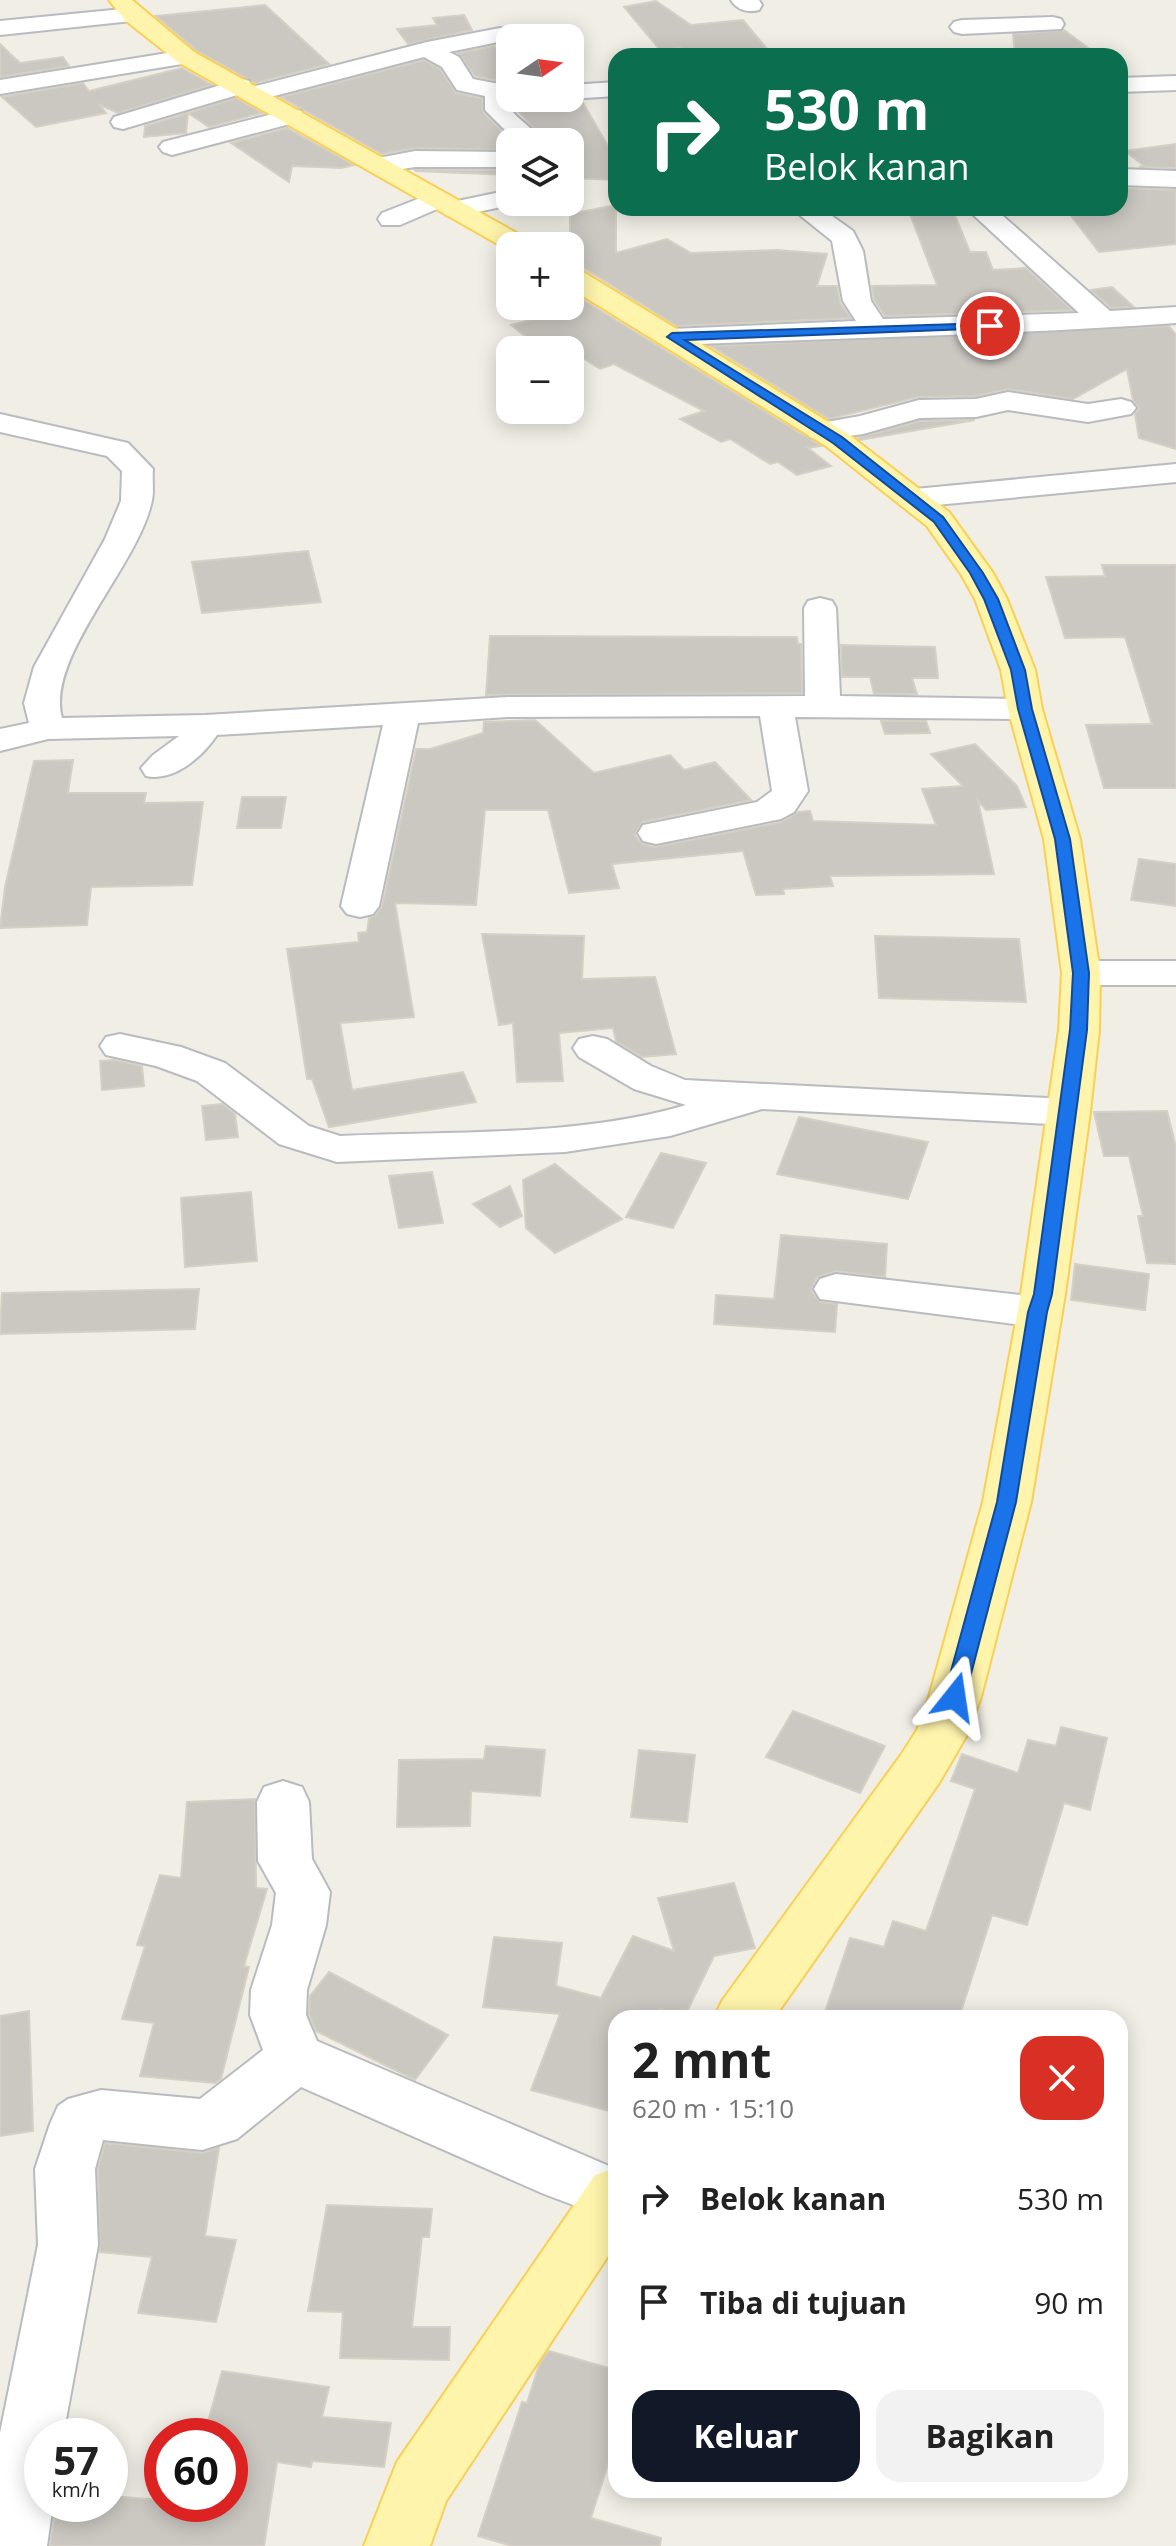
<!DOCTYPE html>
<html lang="id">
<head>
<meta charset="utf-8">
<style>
  :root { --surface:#fff; --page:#f2f2f2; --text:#222; --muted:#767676; --accent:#111827 }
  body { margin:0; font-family:"Open Sans",sans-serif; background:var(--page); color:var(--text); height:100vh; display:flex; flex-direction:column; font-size:30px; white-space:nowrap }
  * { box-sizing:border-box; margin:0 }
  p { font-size:26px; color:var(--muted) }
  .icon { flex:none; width:44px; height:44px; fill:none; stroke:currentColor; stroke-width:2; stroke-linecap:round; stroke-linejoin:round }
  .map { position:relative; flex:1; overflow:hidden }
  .side { position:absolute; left:608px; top:2010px; width:520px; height:488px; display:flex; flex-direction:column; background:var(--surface); border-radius:24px; box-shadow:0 4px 20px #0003 }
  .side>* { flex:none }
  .guide { position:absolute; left:608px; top:48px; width:520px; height:168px; border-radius:24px; box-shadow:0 4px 20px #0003; background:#0b6e4f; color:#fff; overflow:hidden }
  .needle { width:52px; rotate:77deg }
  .tools { position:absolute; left:496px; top:24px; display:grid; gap:16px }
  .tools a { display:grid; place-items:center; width:88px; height:88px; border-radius:16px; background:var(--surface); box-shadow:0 4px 20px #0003; font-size:40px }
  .speed { position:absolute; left:24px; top:2418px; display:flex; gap:16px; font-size:40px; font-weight:700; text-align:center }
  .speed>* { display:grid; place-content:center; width:104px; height:104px; border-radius:50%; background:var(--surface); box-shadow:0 4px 20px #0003; line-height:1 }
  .speed small { font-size:20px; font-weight:400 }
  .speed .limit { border:12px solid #d22; background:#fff; color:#111 }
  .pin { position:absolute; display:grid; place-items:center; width:68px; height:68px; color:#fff; margin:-34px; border:4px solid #fff; border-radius:50%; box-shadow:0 2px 8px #0007 }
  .me { position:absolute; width:88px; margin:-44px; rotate:15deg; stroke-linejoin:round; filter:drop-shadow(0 0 6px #0008) }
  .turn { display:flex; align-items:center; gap:28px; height:168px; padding:0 24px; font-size:36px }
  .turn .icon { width:104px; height:104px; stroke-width:2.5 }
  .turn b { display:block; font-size:56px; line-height:68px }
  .round { display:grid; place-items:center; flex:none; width:84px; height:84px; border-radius:24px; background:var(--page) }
  .summary { display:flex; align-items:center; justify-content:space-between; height:136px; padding:0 24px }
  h1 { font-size:48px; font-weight:700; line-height:60px }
  .cta { display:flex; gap:16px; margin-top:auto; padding:16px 24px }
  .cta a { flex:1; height:92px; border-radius:24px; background:var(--accent); color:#fff; font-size:32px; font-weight:700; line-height:92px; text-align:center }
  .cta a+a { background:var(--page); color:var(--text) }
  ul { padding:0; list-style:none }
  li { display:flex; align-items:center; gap:24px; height:104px; padding:0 24px }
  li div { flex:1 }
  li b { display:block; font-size:30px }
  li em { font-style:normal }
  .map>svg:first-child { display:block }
  .building { fill:#cbc8c2; stroke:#d5d0c3; stroke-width:2 }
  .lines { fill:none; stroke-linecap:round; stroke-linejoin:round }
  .minor-casing { stroke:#b8bbbf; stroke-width:4 }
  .major-casing { stroke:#f9d055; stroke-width:4 }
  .minor { fill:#fff; fill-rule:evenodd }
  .major { fill:#fff4ab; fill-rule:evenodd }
  .route { fill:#1a73e8; stroke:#114b97; stroke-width:2 }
</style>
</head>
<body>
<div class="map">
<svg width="1176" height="2546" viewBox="0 0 1176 2546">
  <rect width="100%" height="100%" fill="#f0eee5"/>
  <!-- building -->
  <g class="building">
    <polygon points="656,1 691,25 743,20 773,56 681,56 681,48 660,50 624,7"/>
    <polygon points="265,5 329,64 255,83 196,50 156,16"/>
    <polygon points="464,15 472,30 408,44 397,29 437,25 433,18"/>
    <polygon points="1064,30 1099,56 1015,56 1013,34"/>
    <polygon points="0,44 20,63 63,57 69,66 0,77"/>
    <polygon points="494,46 510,54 510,83 475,76 458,53"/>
    <polygon points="424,60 440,69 456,93 482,98 483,112 513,142 510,142 510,150 415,148 382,154 281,97"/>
    <polygon points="182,68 212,85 118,113 100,105 106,113 36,127 2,97 83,83 89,91"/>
    <polygon points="236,98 262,113 209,127 188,113"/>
    <polygon points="522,98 582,101 616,160 616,180 570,178 570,142 537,142 539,134 511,103"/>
    <polygon points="188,113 186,133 144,137 145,126"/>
    <polygon points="287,128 354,165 341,168 292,166 289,182 231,143"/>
    <polygon points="1176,144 1176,168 1139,167 1144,166 1125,151"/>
    <polygon points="415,170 510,170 510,175 416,171"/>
    <polygon points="1120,188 1176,190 1176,244 1099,252 1065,208 1120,208"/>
    <polygon points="616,205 616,253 667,239 691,253 777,250 827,254 817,286 837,286 840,303 851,318 677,326 582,267 570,265 570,214"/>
    <polygon points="954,213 970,252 986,252 993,270 1026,268 1072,310 885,316 874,300 872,286 937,285 910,214"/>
    <polygon points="1112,287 1134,307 1111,308 1091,290"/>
    <polygon points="570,292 821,446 808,448 831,466 797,475 778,462 770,464 730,439 721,442 680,419 704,411 614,364 600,369 570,350 543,350 511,325 570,310"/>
    <polygon points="1169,326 1176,335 1176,449 1139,438 1135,414 1139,408 1133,400 1127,369 1073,399 1007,389 976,396 918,397 829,419 711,346"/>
    <polygon points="975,420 860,440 858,438 920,421"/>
    <polygon points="308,551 321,602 202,613 192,562"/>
    <polygon points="1102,565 1176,565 1176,788 1104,788 1086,725 1152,724 1125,637 1065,638 1046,577 1105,576"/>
    <polygon points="490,636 797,637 798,644 801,644 802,693 486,695"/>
    <polygon points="841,645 935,647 938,678 912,678 917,694 874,694 870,677 842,677"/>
    <polygon points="535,720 594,773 670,755 684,770 715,762 751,800 642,822 635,835 642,844 655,847 782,822 798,812 810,811 813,821 936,825 922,789 963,786 931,754 975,744 1017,786 1026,807 986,810 978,801 994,874 830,876 833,886 783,889 784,894 756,895 743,851 612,864 619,888 569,893 548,810 485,810 476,905 395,903 414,1017 340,1023 352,1090 463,1072 476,1102 329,1127 312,1079 307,1079 287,949 359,942 358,933 367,932 369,918 375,916 382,907 416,749 430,749 483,733 484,722"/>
    <polygon points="881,721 926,721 930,733 885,734"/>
    <polygon points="73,760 68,793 146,793 144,803 203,802 192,885 91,887 87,925 0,928 5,887 34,761"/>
    <polygon points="242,797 286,797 281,828 237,828"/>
    <polygon points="1139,859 1176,864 1176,906 1131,900"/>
    <polygon points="482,934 584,936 582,979 655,977 676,1054 642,1057 616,1041 613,1028 559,1033 563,1081 517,1082 513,1023 499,1025"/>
    <polygon points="875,936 1019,939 1026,1002 879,998"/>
    <polygon points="114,1060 142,1066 144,1086 102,1090 100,1061"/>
    <polygon points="222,1104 235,1114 238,1137 206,1140 202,1106"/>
    <polygon points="1167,1111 1176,1147 1176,1264 1147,1263 1138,1216 1143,1216 1129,1156 1104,1156 1094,1112"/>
    <polygon points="799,1117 928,1142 908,1199 777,1174"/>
    <polygon points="661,1153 706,1163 673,1228 626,1217"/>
    <polygon points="555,1164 622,1219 555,1253 526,1228 523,1180"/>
    <polygon points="432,1172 443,1223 399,1228 389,1176"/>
    <polygon points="510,1186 522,1216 500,1227 473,1204"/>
    <polygon points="251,1192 257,1261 185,1267 181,1198"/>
    <polygon points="781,1235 887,1244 885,1277 836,1271 817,1277 811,1291 820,1302 837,1304 835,1332 714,1324 716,1295 774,1299"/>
    <polygon points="1075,1264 1149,1274 1145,1310 1071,1300"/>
    <polygon points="199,1289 195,1329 0,1334 2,1293"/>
    <polygon points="793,1711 885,1746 860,1793 766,1757"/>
    <polygon points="1061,1727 1107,1738 1090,1810 1064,1803 1027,1925 992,1915 959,2018 823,2018 850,1938 884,1947 893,1921 926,1931 975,1789 951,1781 962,1754 1018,1773 1028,1740 1056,1746"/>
    <polygon points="486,1746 545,1750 540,1796 471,1791 470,1826 397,1827 399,1760 484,1759"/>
    <polygon points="639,1750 695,1755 687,1822 631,1817"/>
    <polygon points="255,1799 256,1888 267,1889 244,1966 249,1967 221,2079 215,2083 140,2076 154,2023 122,2019 145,1946 137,1945 160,1875 181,1878 187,1802"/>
    <polygon points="734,1883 755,1948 714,1956 684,2018 660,2009 657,2018 616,2018 616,2113 531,2090 560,2014 483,2007 494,1937 562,1943 556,1986 601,1998 633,1936 674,1951 658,1898"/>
    <polygon points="329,1972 448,2035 415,2080 316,2031 309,2014 310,1996"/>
    <polygon points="29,2011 33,2131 0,2136 0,2016"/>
    <polygon points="105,2143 202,2153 219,2148 205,2236 236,2240 216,2322 138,2313 152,2257 100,2252 98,2169"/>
    <polygon points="327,2205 432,2209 429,2237 422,2237 412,2327 450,2327 449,2360 340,2358 343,2312 308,2311"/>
    <polygon points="549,2351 616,2370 616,2463 609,2461 591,2518 661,2538 660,2546 512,2546 478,2536 522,2402 527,2403 539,2365"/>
    <polygon points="222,2371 329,2387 322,2417 391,2423 384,2467 312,2461 311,2467 277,2462 264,2546 50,2546 56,2504 110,2504 110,2496 162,2500 162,2504 230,2504 230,2436 204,2436"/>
  </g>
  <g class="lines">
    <defs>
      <g id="minor">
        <path d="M731 0H759L762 5 759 10C748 13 737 10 731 0Z"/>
        <polygon points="133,8 141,10 144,15 141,20 0,35 0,21"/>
        <polygon points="1053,17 1061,19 1064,24 1061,29 962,34 954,32 950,27 954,22 962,20"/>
        <path d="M500 28 508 30 512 35 508 40 449 52 459 57 473 79 510 86V98H519L507 101C510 115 529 124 537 136L534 141H516L485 110V96L457 90 442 67 424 57 255 101 246 99 244 93 123 129 114 127 111 122 114 117 241 79 249 81 252 87 427 42Z"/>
        <polygon points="186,50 194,52 198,57 194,62 0,94 0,80"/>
        <polygon points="1176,76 1176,90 1120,92 1120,78"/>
        <polygon points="616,82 616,96 570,99 565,98 570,98 570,85"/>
        <polygon points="292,109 301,111 304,116 301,121 172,155 163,152 159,147 163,142"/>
        <polygon points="415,151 506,152 510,153 510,167 415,167 377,173 368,170 364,165 368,160"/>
        <polygon points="1120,169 1176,171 1176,187 1120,185"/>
        <polygon points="510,190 510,202 519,203 455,217 446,215 442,209 444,206 400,225 382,225 378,219 382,213 438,191 447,194 451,199 448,203"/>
        <path d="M791 208H821L853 231 863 251 871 301 883 319 1079 313 966 208H994L1110 311 1176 307V323C1008 335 840 338 672 345L662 343 658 337 662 331 672 329 856 321 843 301 832 241Z"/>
        <polygon points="1008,392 1088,404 1121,399 1131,402 1136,408 1131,414 1088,422 1008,410 976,417 920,418 863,434 821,440 810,437 806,431 810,425 860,416 919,400 976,399"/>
        <path d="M0 414 128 443 153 469C152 479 154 491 152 500 140 564 45 657 62 718L205 715 508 697 805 696 804 608 808 601 820 598 832 601 836 608 840 696 1025 699 1037 702 1042 709 1037 716 1025 719 795 717 808 791 794 812 781 819 656 844 643 841 638 833 643 825 757 802 772 791 760 716 508 717 418 723 379 906 373 914 360 917 347 914 341 906 383 725 217 735C202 757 174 782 146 776L141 768 153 755 179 736 48 739 0 751V729L29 723 24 703 34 667 105 539 121 501 122 471 107 456 0 432Z"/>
        <polygon points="1176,464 1176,482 915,507 904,505 900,498 904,491 915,489"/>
        <polygon points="1081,961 1176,961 1176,985 1081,985 1067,981 1062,973 1067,965"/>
        <path d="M120 1034 181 1047 225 1063 309 1126 340 1136C451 1131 579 1137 686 1105L634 1089 579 1057 573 1048 579 1039 593 1036 607 1039 651 1066 685 1080 1069 1099 1084 1103 1090 1112 1084 1121 1069 1125 762 1109 670 1136 565 1152 337 1162 279 1144 197 1081 156 1066 106 1055 100 1046 106 1037Z"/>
        <polygon points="836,1274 1038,1297 1054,1301 1060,1312 1054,1323 1038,1327 820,1299 814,1289 820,1279"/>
        <polygon points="283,1781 302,1787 309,1802 312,1859 330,1892 326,1925 307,1990 306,2015 317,2041 616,2169 616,2221 544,2194 301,2087 237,2139 202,2150 103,2140 95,2169 98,2245 63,2436 42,2436 42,2504 53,2504 47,2546 0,2546 0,2433 38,2245 35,2169 50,2124 58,2106 68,2099 101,2090 200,2099 263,2050 250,2015 251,1990 272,1925 276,1893 258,1861 257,1802 264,1787"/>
      </g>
      <g id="major">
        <polygon points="109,0 132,0 194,52 529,240 533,246 510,246 510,251 178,62 125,20"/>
        <polygon points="570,268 580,270 848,434 949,512 993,573 1007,599 1035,670 1042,709 1080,839 1100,973 1099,1030 1090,1112 1065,1294 1031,1502 981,1697 967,1735 939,1783 774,2018 714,2018 722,2001 901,1755 917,1730 929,1697 983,1502 1021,1294 1059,1030 1062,973 1044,839 1008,709 1001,670 975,599 961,574 927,526 826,446 570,288"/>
        <polygon points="616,2168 616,2244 446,2501 430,2546 364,2546 397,2462 595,2175"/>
      </g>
    </defs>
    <!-- minor casing -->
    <use href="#minor" class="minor-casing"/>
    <!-- major casing -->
    <use href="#major" class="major-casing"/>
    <!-- minor -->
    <use href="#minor" class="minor"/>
    <!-- major -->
    <use href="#major" class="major"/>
  </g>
  <!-- route -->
  <polygon class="route" points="990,323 994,324 994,328 685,340 842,437 943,517 983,573 998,599 1025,670 1032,709 1070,839 1089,973 1087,1030 1052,1294 1047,1312 1016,1502 965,1697 962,1703 947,1703 944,1697 997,1502 1028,1312 1034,1294 1070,1030 1073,973 1055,839 1018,709 1011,670 984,599 970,573 934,522 833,443 667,337 672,333"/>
</svg>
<div class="tools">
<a><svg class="needle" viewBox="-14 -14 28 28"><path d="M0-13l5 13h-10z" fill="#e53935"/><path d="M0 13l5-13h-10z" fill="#767676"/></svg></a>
<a><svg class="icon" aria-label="layers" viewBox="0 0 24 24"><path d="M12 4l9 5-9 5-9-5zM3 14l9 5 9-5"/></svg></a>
<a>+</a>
<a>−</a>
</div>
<div class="speed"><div>57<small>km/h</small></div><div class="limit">60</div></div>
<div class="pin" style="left:990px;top:326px;background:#d93025"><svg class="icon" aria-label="arrive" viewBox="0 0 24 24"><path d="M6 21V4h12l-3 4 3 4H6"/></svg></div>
<svg class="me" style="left:955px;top:1697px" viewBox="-20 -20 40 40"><path d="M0-17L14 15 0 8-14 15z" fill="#1a73e8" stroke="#fff" stroke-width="4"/></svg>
<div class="guide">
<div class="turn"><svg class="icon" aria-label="right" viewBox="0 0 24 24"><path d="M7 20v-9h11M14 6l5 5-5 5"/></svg><div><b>530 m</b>Belok kanan</div></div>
</div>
<section class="side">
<div class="summary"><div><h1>2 mnt</h1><p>620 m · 15:10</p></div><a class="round" style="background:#d93025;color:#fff"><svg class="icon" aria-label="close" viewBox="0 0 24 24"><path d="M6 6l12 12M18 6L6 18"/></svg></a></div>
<ul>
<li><svg class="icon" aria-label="right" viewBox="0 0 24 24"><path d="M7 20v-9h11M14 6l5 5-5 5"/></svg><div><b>Belok kanan</b></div><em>530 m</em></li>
<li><svg class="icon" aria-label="arrive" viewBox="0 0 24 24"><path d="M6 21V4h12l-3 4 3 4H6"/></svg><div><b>Tiba di tujuan</b></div><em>90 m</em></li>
</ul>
<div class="cta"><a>Keluar</a><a>Bagikan</a></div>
</section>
</div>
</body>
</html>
